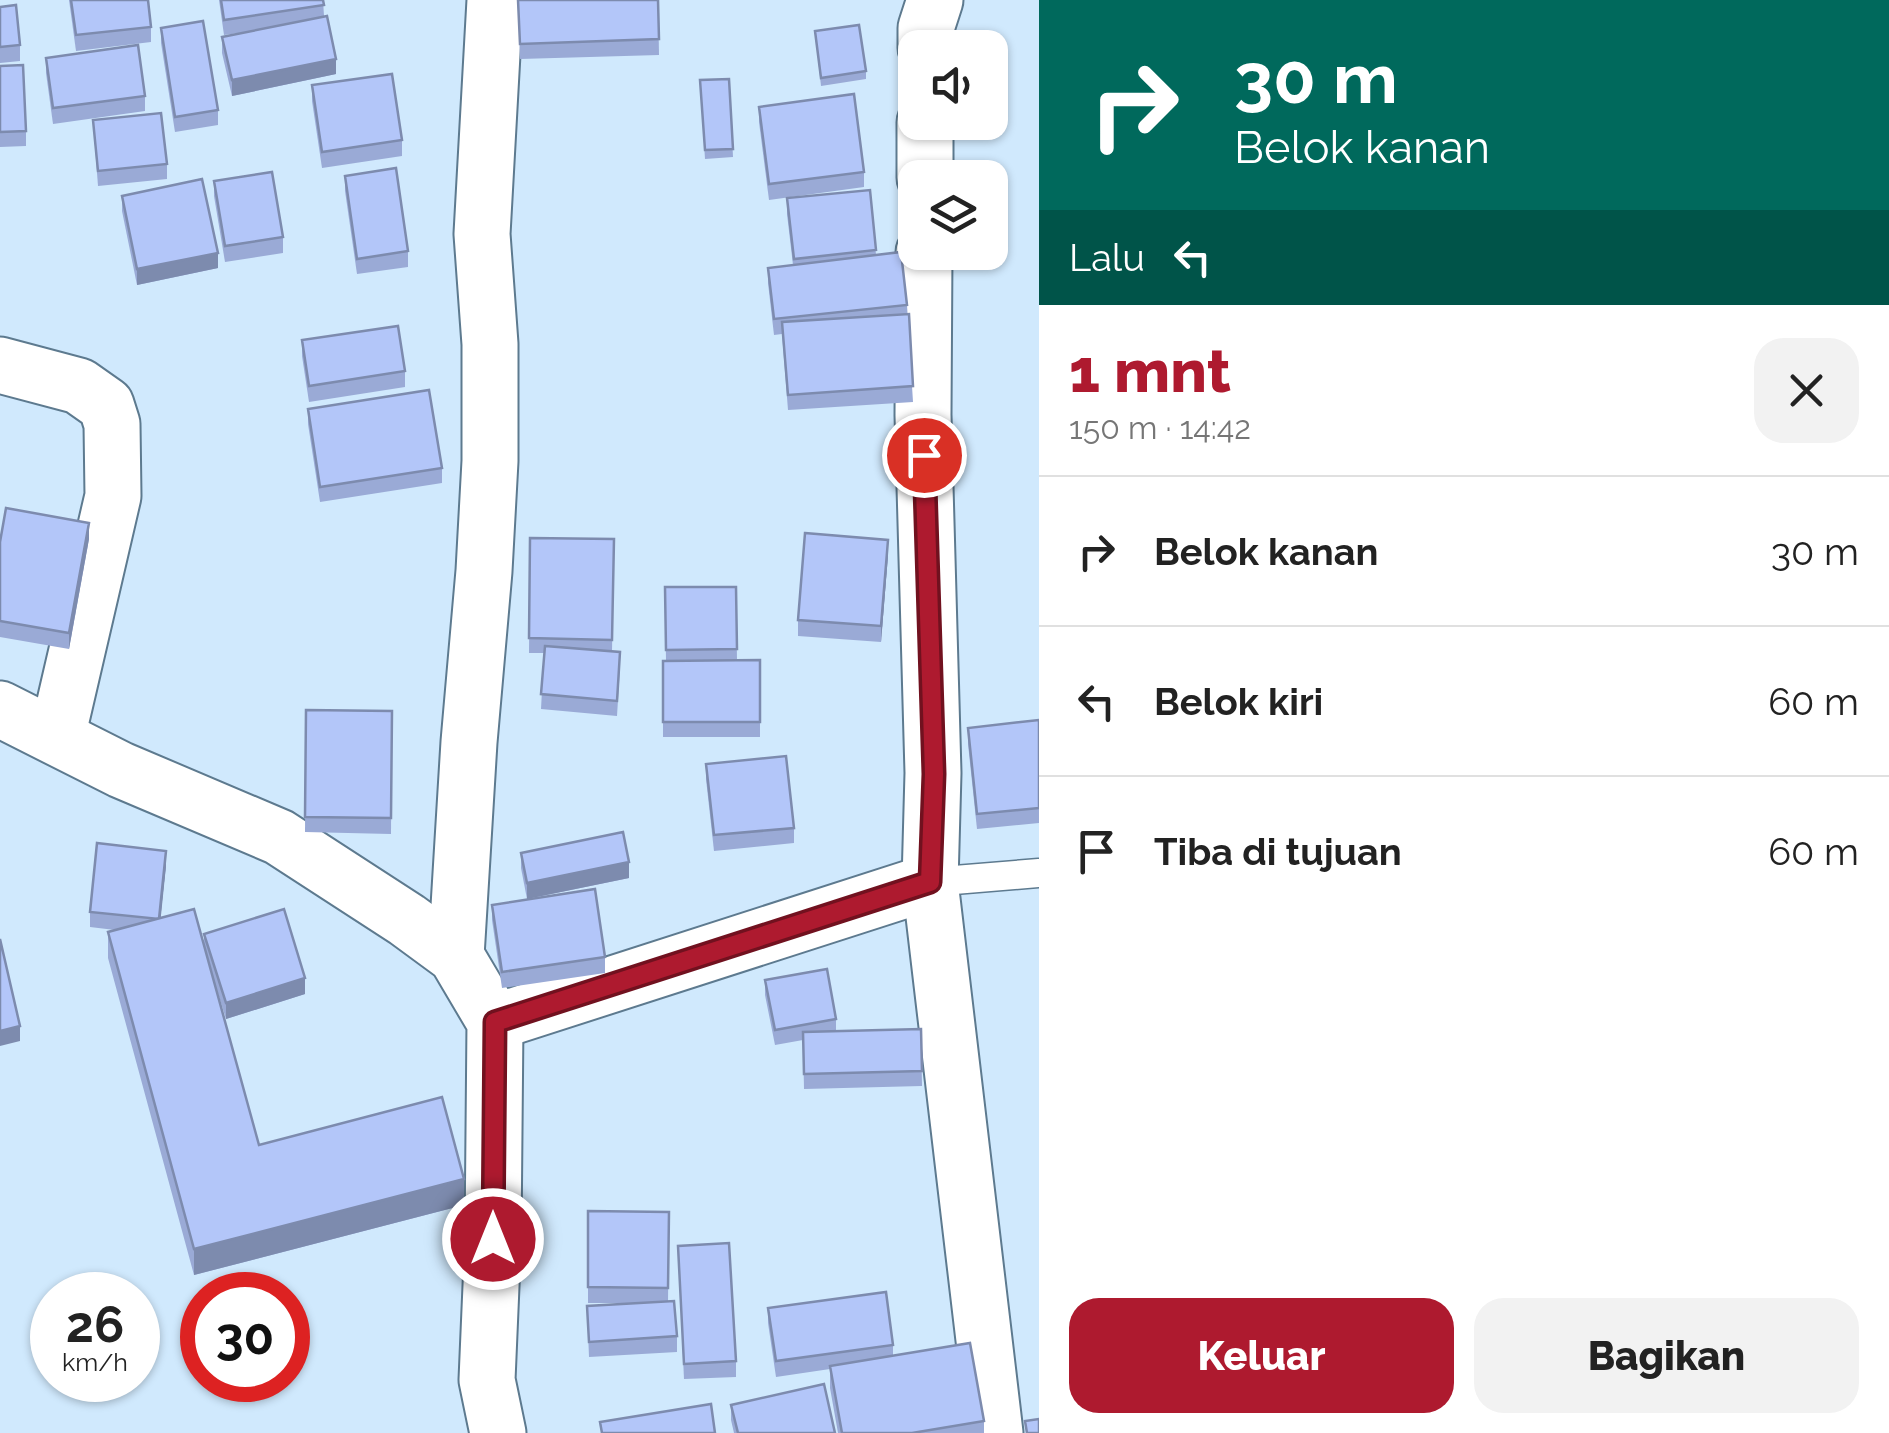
<!DOCTYPE html>
<html lang="id">
<head>
<meta charset="utf-8">
<style>
  :root { --surface:#fff; --page:#f2f2f2; --text:#222; --muted:#767676; --line:#e0e0e0; --accent:#ae1a2f }
  body { margin:0; font-family:Raleway,sans-serif; background:var(--page); color:var(--text); height:100vh; display:flex; flex-direction:column; font-size:38px; white-space:nowrap }
  * { box-sizing:border-box; margin:0 }
  p { font-size:32px; color:var(--muted) }
  .icon { flex:none; width:55px; height:55px; fill:none; stroke:currentColor; stroke-width:2; stroke-linecap:round; stroke-linejoin:round }
  .map { position:relative; flex:1; overflow:hidden }
  .side { display:flex; flex-direction:column; background:var(--surface); width:850px }
  .side>* { flex:none }
  .banner { background:#00695c; color:#fff; overflow:hidden }
  .buttons { position:absolute; left:898px; top:30px; display:grid; gap:20px }
  .buttons a { display:grid; place-items:center; width:110px; height:110px; border-radius:20px; background:var(--surface); box-shadow:0 2px 8px #0004; font-size:50px }
  .speed { position:absolute; left:30px; top:1272px; display:flex; gap:20px; font-size:50px; font-weight:700; text-align:center }
  .speed>* { display:grid; place-content:center; width:130px; height:130px; border-radius:50%; background:var(--surface); box-shadow:0 2px 8px #0004; line-height:1 }
  .speed small { font-size:25px; font-weight:400 }
  .speed .limit { border:15px solid #d22; background:#fff; color:#111 }
  .pin { position:absolute; display:grid; place-items:center; width:85px; height:85px; color:#fff; margin:-42px; border:5px solid #fff; border-radius:50%; box-shadow:0 2px 10px #0007 }
  .me { position:absolute; width:110px; margin:-55px; rotate:0deg; stroke-linejoin:round; filter:drop-shadow(0 0 8px #0008) }
  .turn { display:flex; align-items:center; gap:35px; height:210px; padding:0 30px; font-size:45px }
  .turn .icon { width:130px; height:130px; stroke-width:2.5 }
  .turn b { display:block; font-size:70px; line-height:85px }
  .then { display:flex; align-items:center; height:95px; padding:0 30px; background:#0003; gap:20px; font-size:38px }
  .round { display:grid; place-items:center; flex:none; width:105px; height:105px; border-radius:30px; background:var(--page) }
  .overview { display:flex; align-items:center; justify-content:space-between; height:170px; padding:0 30px }
  h1 { font-size:60px; font-weight:800; line-height:75px; color:var(--accent) }
  .button { display:flex; gap:20px; margin-top:auto; padding:20px 30px }
  .button a { flex:1; height:115px; border-radius:30px; background:var(--accent); color:#fff; font-size:40px; font-weight:800; line-height:115px; text-align:center }
  .button a+a { background:var(--page); color:var(--text) }
  ul { padding:0; list-style:none }
  li { display:flex; align-items:center; gap:30px; height:150px; padding:0 30px; border-top:2px solid var(--line) }
  li div { flex:1 }
  li b { display:block; font-size:38px }
  li em { font-style:normal }
  main { display:flex; flex:1; min-height:0 }
  .map>svg:first-child { display:block }
  .lines { fill:none; stroke-linecap:round; stroke-linejoin:round }
  .service-casing { stroke:#5d7a8f; stroke-width:31 }
  .minor-casing { stroke:#5d7a8f; stroke-width:59 }
  .service { stroke:#fff; stroke-width:28 }
  .minor { stroke:#fff; stroke-width:55 }
  .wall { fill:#9aaad6 }
  .shaded-wall { fill:#7d8bae }
  .building { fill:#b3c6f9; stroke:#7d8bae; stroke-width:2.5 }
  .route-casing { stroke:#71111f; stroke-width:25 }
  .route { stroke:#ae1a2f; stroke-width:18 }
</style>
</head>
<body>
<main>
<div class="map">
<svg width="1039" height="1433" viewBox="0 0 1039 1433">
  <rect width="100%" height="100%" fill="#d0e9fd"/>
  <g class="lines">
    <defs>
      <polyline id="service" points="930,882 1039,873"/>
      <g id="minor">
        <polyline points="926,48 926,28 935,0"/>
        <polyline points="925,178 925,122"/>
        <polyline points="0,365 79,386 106,405 112,424 113,496 57,737"/>
        <polyline points="0,709 121,770 279,837 407,920 456,956 495,1022 493,1239 487,1380 498,1433"/>
        <polyline points="930,882 995,1433"/>
        <polyline points="456,956 469,742 484,571 490,461 490,344 482,234 495,0"/>
        <polyline points="495,1022 930,882 933,773 923,415 924,252"/>
      </g>
    </defs>
    <!-- service casing -->
    <use href="#service" class="service-casing"/>
    <!-- minor casing -->
    <use href="#minor" class="minor-casing"/>
    <!-- service -->
    <use href="#service" class="service"/>
    <!-- minor -->
    <use href="#minor" class="minor"/>
  </g>
  <!-- wall -->
  <g class="wall">
    <polygon points="69,0 148,0 151,27 151,42 76,51"/>
    <polygon points="219,0 323,0 324,16 336,74 232,96 222,53 222,37 254,31 224,35"/>
    <polygon points="518,0 658,0 659,55 520,59"/>
    <polygon points="0,7 20,45 20,61 0,63"/>
    <polygon points="161,28 218,110 218,125 175,132 161,43"/>
    <polygon points="815,31 866,71 866,79 821,86"/>
    <polygon points="46,58 145,96 145,111 53,124 46,73"/>
    <polygon points="0,66 26,131 26,146 0,147"/>
    <polygon points="729,79 733,157 705,159 700,80"/>
    <polygon points="312,85 402,140 402,156 322,168 312,101"/>
    <polygon points="759,107 864,172 864,187 769,200 759,122"/>
    <polygon points="93,120 167,164 167,179 98,186"/>
    <polygon points="345,176 408,251 408,267 357,274 345,191"/>
    <polygon points="214,181 283,237 283,253 225,262 214,196"/>
    <polygon points="870,190 876,255 907,305 913,402 788,410 782,334 774,335 768,283 768,268 793,265 787,214 787,198"/>
    <polygon points="122,196 218,268 137,285 122,211"/>
    <polygon points="302,340 405,371 405,387 309,402 302,356"/>
    <polygon points="308,409 442,468 442,483 320,502 308,424"/>
    <polygon points="530,538 614,539 612,651 620,667 617,716 541,709 544,653 529,653"/>
    <polygon points="89,539 69,649 0,637 0,542"/>
    <polygon points="888,555 881,642 798,636 798,620"/>
    <polygon points="665,587 736,587 737,661 760,660 760,737 663,737 663,661 666,661"/>
    <polygon points="306,710 392,711 391,834 305,832"/>
    <polygon points="1039,720 1039,823 977,829 968,744 968,728"/>
    <polygon points="706,764 794,828 794,843 714,851 706,779"/>
    <polygon points="521,853 629,878 527,899 521,868"/>
    <polygon points="166,866 160,918 204,944 204,934 305,994 226,1019 216,987 259,1145 464,1205 194,1275 108,958 108,932 115,930 90,927 90,912"/>
    <polygon points="492,905 605,957 605,973 502,988 492,920"/>
    <polygon points="765,980 836,1019 836,1031 921,1029 922,1086 804,1089 803,1040 775,1045 765,995"/>
    <polygon points="588,1211 669,1212 668,1302 677,1336 677,1352 589,1357 587,1306 644,1303 588,1303"/>
    <polygon points="678,1246 736,1361 736,1377 684,1379"/>
    <polygon points="768,1308 893,1345 893,1356 984,1421 984,1433 838,1433 830,1388 830,1369 776,1377 768,1323"/>
    <polygon points="731,1405 835,1433 734,1433 731,1420"/>
  </g>
  <!-- shaded-wall -->
  <g class="shaded-wall">
    <polygon points="336,59 336,74 232,96 232,80"/>
    <polygon points="218,253 218,268 137,285 137,269"/>
    <polygon points="89,523 89,539 69,649 69,633"/>
    <polygon points="888,540 888,555 881,642 881,626"/>
    <polygon points="166,851 166,866 159,935 159,919"/>
    <polygon points="629,862 629,878 527,899 527,883"/>
    <polygon points="305,978 305,994 226,1019 226,1003"/>
    <polygon points="20,1026 20,1041 0,1046 0,1031"/>
    <polygon points="464,1179 464,1205 194,1275 194,1249"/>
  </g>
  <!-- building -->
  <g class="building">
    <polygon points="71,0 148,0 151,27 76,35"/>
    <polygon points="221,0 323,0 324,5 224,20"/>
    <polygon points="518,0 658,0 659,39 520,44"/>
    <polygon points="16,5 20,45 0,47 0,7"/>
    <polygon points="327,16 336,59 232,80 222,37"/>
    <polygon points="203,21 218,110 175,117 161,28"/>
    <polygon points="859,25 866,71 821,78 815,31"/>
    <polygon points="138,45 145,96 53,108 46,58"/>
    <polygon points="23,65 26,131 0,132 0,66"/>
    <polygon points="392,74 402,140 322,152 312,85"/>
    <polygon points="729,79 733,149 705,150 700,80"/>
    <polygon points="854,94 864,172 769,184 759,107"/>
    <polygon points="161,113 167,164 98,171 93,120"/>
    <polygon points="396,168 408,251 357,259 345,176"/>
    <polygon points="272,172 283,237 225,246 214,181"/>
    <polygon points="202,179 218,253 137,269 122,196"/>
    <polygon points="870,190 876,250 794,259 787,198"/>
    <polygon points="901,252 907,305 774,319 768,268"/>
    <polygon points="909,314 913,386 788,395 782,322"/>
    <polygon points="398,326 405,371 309,386 302,340"/>
    <polygon points="429,390 442,468 320,487 308,409"/>
    <polygon points="6,508 89,523 69,633 0,621 0,542"/>
    <polygon points="805,533 888,540 881,626 798,620"/>
    <polygon points="530,538 614,539 612,640 529,638"/>
    <polygon points="665,587 736,587 737,649 666,650"/>
    <polygon points="545,646 620,652 617,701 541,694"/>
    <polygon points="760,660 760,722 663,722 663,661"/>
    <polygon points="306,710 392,711 391,818 305,817"/>
    <polygon points="1039,720 1039,808 977,814 968,728"/>
    <polygon points="786,756 794,828 714,835 706,764"/>
    <polygon points="623,832 629,862 527,883 521,853"/>
    <polygon points="97,843 166,851 159,919 90,912"/>
    <polygon points="595,889 605,957 502,972 492,905"/>
    <polygon points="194,909 259,1145 442,1097 464,1179 194,1249 108,932"/>
    <polygon points="284,909 305,978 226,1003 204,934"/>
    <polygon points="0,939 20,1026 0,1031"/>
    <polygon points="827,969 836,1019 775,1030 765,980"/>
    <polygon points="921,1029 922,1071 804,1074 803,1032"/>
    <polygon points="588,1211 669,1212 668,1288 588,1287"/>
    <polygon points="729,1243 736,1361 684,1364 678,1246"/>
    <polygon points="886,1292 893,1345 776,1361 768,1308"/>
    <polygon points="674,1301 677,1336 589,1342 587,1306"/>
    <polygon points="970,1343 984,1421 912,1433 842,1433 830,1366"/>
    <polygon points="824,1384 835,1433 738,1433 731,1405"/>
    <polygon points="711,1404 715,1433 602,1433 600,1422"/>
    <polygon points="1039,1419 1039,1433 1027,1433 1025,1421"/>
  </g>
  <g class="lines">
    <defs>
      <polyline id="route" points="493,1239 495,1022 930,882 934,774 924,455"/>
    </defs>
    <!-- route casing -->
    <use href="#route" class="route-casing"/>
    <!-- route -->
    <use href="#route" class="route"/>
  </g>
</svg>
<div class="buttons">
<a><svg class="icon" aria-label="sound" viewBox="0 0 24 24"><path d="M4 9h4l5-4v14l-5-4H4zM17 9q2 3 0 6"/></svg></a>
<a><svg class="icon" aria-label="layers" viewBox="0 0 24 24"><path d="M12 4l9 5-9 5-9-5zM3 14l9 5 9-5"/></svg></a>
</div>
<div class="speed"><div>26<small>km/h</small></div><div class="limit">30</div></div>
<div class="pin" style="left:924px;top:455px;background:#d93025"><svg class="icon" aria-label="arrive" viewBox="0 0 24 24"><path d="M6 21V4h12l-3 4 3 4H6"/></svg></div>
<svg class="me" style="left:493px;top:1239px" viewBox="-20 -20 40 40"><circle r="17" fill="#ae1a2f" stroke="#fff" stroke-width="3"/><path d="M0-11L8 9 0 5-8 9z" fill="#fff"/></svg>
</div>
<section class="side">
<div class="banner">
<div class="turn"><svg class="icon" aria-label="right" viewBox="0 0 24 24"><path d="M7 20v-9h11M14 6l5 5-5 5"/></svg><div><b>30 m</b>Belok kanan</div></div>
<div class="then">Lalu<svg class="icon" aria-label="left" viewBox="0 0 24 24"><path d="M17 20v-9H6M10 6l-5 5 5 5"/></svg></div>
</div>
<div class="overview"><div><h1>1 mnt</h1><p>150 m · 14:42</p></div><a class="round"><svg class="icon" aria-label="close" viewBox="0 0 24 24"><path d="M6 6l12 12M18 6L6 18"/></svg></a></div>
<ul>
<li><svg class="icon" aria-label="right" viewBox="0 0 24 24"><path d="M7 20v-9h11M14 6l5 5-5 5"/></svg><div><b>Belok kanan</b></div><em>30 m</em></li>
<li><svg class="icon" aria-label="left" viewBox="0 0 24 24"><path d="M17 20v-9H6M10 6l-5 5 5 5"/></svg><div><b>Belok kiri</b></div><em>60 m</em></li>
<li><svg class="icon" aria-label="arrive" viewBox="0 0 24 24"><path d="M6 21V4h12l-3 4 3 4H6"/></svg><div><b>Tiba di tujuan</b></div><em>60 m</em></li>
</ul>
<div class="button"><a>Keluar</a><a>Bagikan</a></div>
</section>
</main>
</body>
</html>
